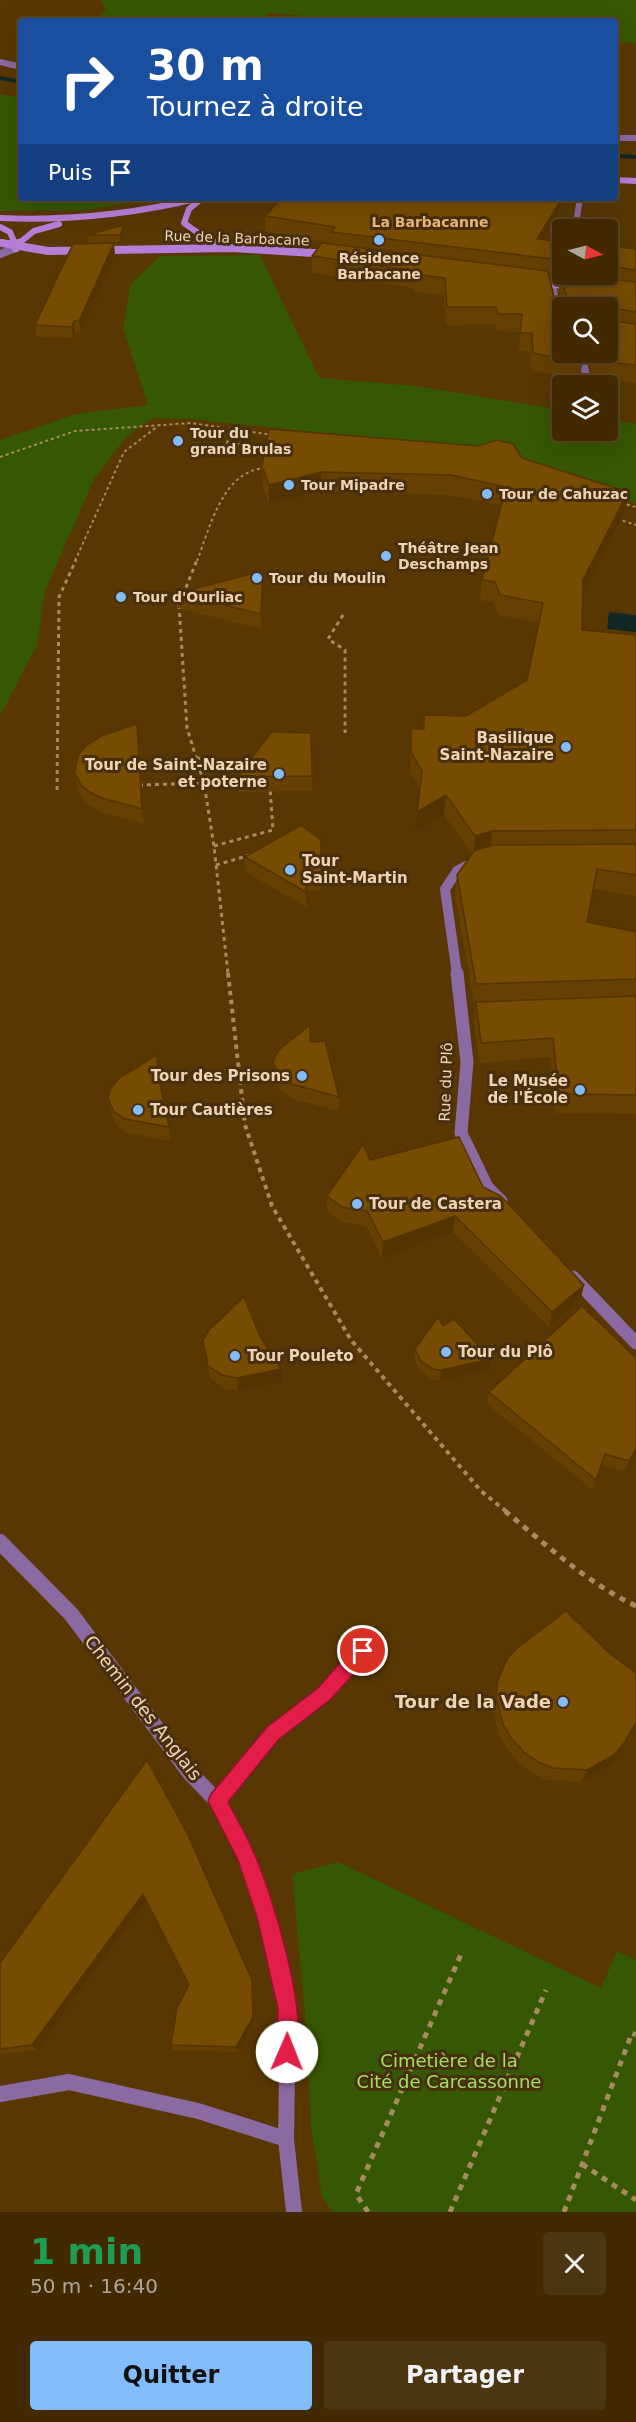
<!DOCTYPE html>
<html lang="fr">
<head>
<meta charset="utf-8">
<style>
  :root { --surface:#422902; --page:#4c3511; --text:#f1f3f6; --muted:#aea699; --line:#5a4524; --accent:#82bcfa }
  body { margin:0; font-family:"DejaVu Sans",sans-serif; background:var(--page); color:var(--text); height:100vh; display:flex; flex-direction:column; font-size:22px; white-space:nowrap }
  * { box-sizing:border-box; margin:0 }
  p { font-size:20px; color:var(--muted) }
  .icon { flex:none; width:33px; height:33px; fill:none; stroke:currentColor; stroke-width:2; stroke-linecap:round; stroke-linejoin:round }
  .map { position:relative; height:2212px; overflow:hidden }
  .side { display:flex; flex-direction:column; background:var(--surface); flex:1 }
  .side>* { flex:none }
  .banner { position:absolute; left:18px; top:18px; width:600px; height:183px; border-radius:6px; box-shadow:0 6px 24px #0002,0 0 0 2px var(--line); background:#1a4fa0; color:#fff; overflow:hidden }
  .needle { width:39px; rotate:97deg }
  .controls { position:absolute; left:552px; top:219px; display:grid; gap:12px }
  .controls a { display:grid; place-items:center; width:66px; height:66px; border-radius:6px; background:var(--surface); box-shadow:0 6px 24px #0002,0 0 0 2px var(--line); font-size:30px }
  .pin { position:absolute; display:grid; place-items:center; width:51px; height:51px; color:#fff; margin:-26px; border:3px solid #fff; border-radius:50%; box-shadow:0 2px 6px #0007 }
  .me { position:absolute; width:66px; margin:-33px; rotate:1deg; stroke-linejoin:round; filter:drop-shadow(0 0 4px #0008) }
  .turn { display:flex; align-items:center; gap:21px; height:126px; padding:0 30px; font-size:27px }
  .turn .icon { width:78px; height:78px; stroke-width:2.5 }
  .turn b { display:block; font-size:42px; line-height:51px }
  .then { display:flex; align-items:center; height:57px; padding:0 30px; background:#0003; gap:12px; font-size:22px }
  .round { display:grid; place-items:center; flex:none; width:63px; height:63px; border-radius:6px; background:var(--page) }
  .head { display:flex; align-items:center; justify-content:space-between; height:102px; padding:0 30px }
  h1 { font-size:36px; font-weight:700; line-height:45px; color:#1e9e55 }
  .button { display:flex; gap:12px; margin-top:auto; padding:12px 30px }
  .button a { flex:1; height:69px; border-radius:6px; background:var(--accent); color:#111; font-size:24px; font-weight:700; line-height:69px; text-align:center }
  .button a+a { background:var(--page); color:var(--text) }
  .map>svg:first-child { display:block }
  .green { fill:#365703 }
  .water { fill:#122826 }
  .lines { fill:none; stroke-linecap:round; stroke-linejoin:round }
  .stream { fill:#122826; fill-rule:evenodd }
  .path-far3 { stroke:#a78a62; stroke-width:2; stroke-dasharray:3 3; stroke-linecap:butt }
  .path-far2 { stroke:#a78a62; stroke-width:3; stroke-dasharray:4 4; stroke-linecap:butt }
  .path-far1 { stroke:#a78a62; stroke-width:4; stroke-dasharray:4.5 4.5; stroke-linecap:butt }
  .path { stroke:#a78a62; stroke-width:5; stroke-dasharray:6 6; stroke-linecap:butt }
  .service { stroke:#8a6aa1; stroke-width:16 }
  .pedestrian-far1 { stroke:#8a6aa1; stroke-width:10 }
  .pedestrian { stroke:#8a6aa1; stroke-width:13 }
  .minor-far2 { stroke:#8a6aa1; stroke-width:6 }
  .minor-far1 { stroke:#8a6aa1; stroke-width:8 }
  .minor { stroke:#8a6aa1; stroke-width:16 }
  .secondary-far1 { stroke:#b47fd7; stroke-width:6 }
  .secondary { stroke:#b47fd7; stroke-width:8 }
  .wall { fill:#664002 }
  .shaded-wall { fill:#533401 }
  .building { fill:#774b02; stroke:#533401; stroke-width:1.5 }
  .route { fill:#e11d48; stroke:#92132f; stroke-width:1.5 }
  .poi-dot { fill:#82bcfa; stroke:#472f0f; stroke-width:2 }
  .labels { text-anchor:middle; stroke-width:6; stroke-linejoin:round; paint-order:stroke }
  .far-neighbourhood-label { font-size:14px; font-weight:bold; fill:#e9b77b; stroke:#472f0f }
  .far-street-label { font-size:14px; fill:#eed4b7; stroke:#472f0f }
  .far-poi-label { font-size:14px; font-weight:bold; fill:#eed4b7; stroke:#472f0f; text-anchor:start }
  .poi-label { font-size:15px; font-weight:bold; fill:#eed4b7; stroke:#472f0f; text-anchor:start }
  .street-label { font-size:15px; fill:#eed4b7; stroke:#472f0f }
  .near-poi-label { font-size:18px; font-weight:bold; fill:#eed4b7; stroke:#472f0f; text-anchor:end }
  .near-street-label { font-size:18px; fill:#eed4b7; stroke:#472f0f }
  .near-park-label { font-size:18px; fill:#a3e061; stroke:#472f0f }
</style>
</head>
<body>
<div class="map">
<svg width="636" height="2212" viewBox="0 0 636 2212">
  <rect width="100%" height="100%" fill="#583703"/>
  <!-- green -->
  <g class="green">
    <polygon points="101,0 636,0 636,43 615,43 615,21 359,21 268,13 263,21 95,21 106,9"/>
    <polygon points="0,94 21,98 21,198 155,198 86,210 0,211"/>
    <polygon points="260,255 319,378 414,386 562,410 562,430 608,430 608,419 636,424 636,504 548,466 388,440 190,419 153,418 127,436 94,479 45,591 37,645 0,716 0,440 76,414 148,405 123,328 130,285 160,256"/>
    <polygon points="338,1862 601,1988 617,1951 636,1960 636,2212 333,2212 322,2197 311,2127 306,2025 292,1874"/>
  </g>
  <!-- water -->
  <polygon class="water" points="609,612 636,615 636,632 607,629"/>
  <g class="lines">
    <!-- stream -->
    <g class="stream">
      <polygon points="0,76 21,80 21,84 0,80"/>
      <polygon points="615,154 636,155 636,159 615,158"/>
    </g>
    <!-- path-far3 -->
    <g class="path-far3">
      <polyline points="232,429 227,443 239,444 239,446"/>
      <polyline points="236,451 236,453 267,455"/>
      <polyline points="0,457 75,431 191,423 273,435"/>
      <polyline points="621,503 636,507"/>
      <polyline points="617,519 636,525"/>
      <polyline points="75,561 124,452 158,426"/>
      <path d="M197 561C210 528 222 471 265 468"/>
    </g>
    <!-- path-far2 -->
    <g class="path-far2">
      <polyline points="183,595 197,560"/>
      <polyline points="179,605 187,728 204,783 214,846 228,974"/>
      <polyline points="343,615 328,639 345,650 345,733"/>
      <polyline points="196,758 251,764"/>
      <polyline points="139,785 204,783"/>
      <polyline points="57,790 59,597 76,560"/>
      <polyline points="214,846 273,830 270,788"/>
      <polyline points="216,865 250,855"/>
    </g>
    <!-- path-far1 -->
    <polyline class="path-far1" points="228,973 245,1125 272,1206 351,1340 481,1491 507,1512"/>
    <!-- path -->
    <g class="path">
      <path d="M505 1511C545 1544 589 1584 636 1606"/>
      <polyline points="582,2164 636,2200"/>
      <polyline points="368,2212 356,2194 462,1952"/>
      <polyline points="450,2212 546,1990"/>
      <polyline points="564,2212 632,2033 636,2035"/>
    </g>
    <!-- service -->
    <polyline class="service" points="217,1801 273,1733 324,1694 363,1651"/>
    <!-- pedestrian-far1 -->
    <polyline class="pedestrian-far1" points="457,974 445,889 457,871 476,861"/>
    <!-- pedestrian -->
    <g class="pedestrian">
      <polyline points="457,973 467,1062 461,1133 487,1187 501,1201"/>
      <polyline points="573,1277 636,1343"/>
    </g>
    <!-- minor-far2 -->
    <g class="minor-far2">
      <polyline points="0,62 21,67"/>
      <polyline points="615,138 636,138"/>
      <polyline points="575,230 580,198"/>
    </g>
    <!-- minor-far1 -->
    <g class="minor-far1">
      <polyline points="0,254 16,248"/>
      <polyline points="562,267 552,284 557,312 562,321"/>
      <polyline points="580,352 589,386"/>
      <polyline points="608,411 614,416"/>
    </g>
    <!-- minor -->
    <g class="minor">
      <polyline points="0,1542 71,1614 190,1773 217,1801 246,1857 267,1917 288,2009 286,2139 294,2212"/>
      <polyline points="0,2094 69,2082 198,2111 286,2139"/>
    </g>
    <!-- secondary-far1 -->
    <g class="secondary-far1">
      <polyline points="615,180 636,181"/>
      <polyline points="200,200 189,209 184,223 208,240 221,244"/>
      <path d="M0 218C68 221 134 214 200 198"/>
      <polyline points="0,227 10,232 15,244"/>
      <polyline points="0,242 7,244"/>
      <polyline points="18,244 34,231 59,224"/>
    </g>
    <!-- secondary -->
    <g class="secondary">
      <polyline points="2,243 48,251 232,248 330,254"/>
      <polyline points="14,243 16,248"/>
      <polyline points="217,243 221,244"/>
      <polyline points="16,248 19,243"/>
      <polyline points="535,282 574,286"/>
    </g>
  </g>
  <!-- wall -->
  <g class="wall">
    <polygon points="282,198 561,198 557,222 545,240 562,242 562,261 557,263 549,276 554,297 562,309 559,289 561,272 562,274 608,274 608,246 636,249 636,383 593,378 586,352 608,352 608,308 562,308 562,352 583,359 580,377 569,376 568,378 532,371 530,351 519,351 520,332 496,331 495,324 446,325 444,295 413,291 414,288 312,273 312,256 331,243 266,232 265,216"/>
    <polygon points="124,225 125,232 120,242 88,243 87,235"/>
    <polygon points="115,254 81,333 75,333 73,338 36,337 35,325"/>
    <polygon points="522,458 628,492 624,512 583,595 582,630 636,635 636,896 593,889 587,922 636,932 636,1114 555,1113 550,1057 479,1063 474,1021 476,1004 474,1004 455,895 457,875 472,854 444,815 415,832 420,789 410,772 411,729 423,729 424,715 466,716 527,680 539,622 498,615 493,602 480,600 482,580 501,505 449,495 321,491 269,504 263,486 262,466"/>
    <polygon points="263,586 262,629 178,608 177,593"/>
    <polygon points="311,733 312,791 238,792 238,777"/>
    <polygon points="139,739 144,824 101,812 90,806 83,800 77,788 75,773"/>
    <polygon points="321,840 321,890 306,891 306,907 246,872 245,857"/>
    <polygon points="310,1042 339,1097 339,1111 293,1099 280,1090 274,1076 273,1062"/>
    <polygon points="157,1055 160,1080 169,1127 171,1141 127,1133 117,1126 111,1113 108,1098"/>
    <polygon points="370,1160 483,1187 584,1285 580,1300 549,1327 453,1232 382,1258 366,1226 341,1222 327,1211 327,1196"/>
    <polygon points="443,1326 491,1359 489,1370 440,1380 432,1379 420,1371 414,1360 415,1349"/>
    <polygon points="260,1336 282,1382 238,1391 224,1388 210,1378 203,1340"/>
    <polygon points="636,1358 636,1454 625,1471 601,1465 593,1490 487,1404 489,1392"/>
    <polygon points="498,1680 619,1753 609,1766 582,1781 548,1780 534,1774 520,1764 508,1750 499,1736 493,1709 495,1692"/>
    <polygon points="147,1760 253,1986 254,2022 237,2052 173,2050 171,2045 189,1986 146,1901 37,2050 0,2054 0,1963"/>
  </g>
  <!-- shaded-wall -->
  <g class="shaded-wall">
    <polygon points="560,198 561,198 557,222 536,256 537,239"/>
    <polygon points="124,225 125,232 120,242 120,235"/>
    <polygon points="114,243 115,254 81,333 79,321"/>
    <polygon points="562,245 562,261 557,263 550,276 552,259 559,247"/>
    <polygon points="612,308 609,325 608,326 608,309"/>
    <polygon points="74,321 75,333 73,338 72,327"/>
    <polygon points="321,472 321,491 269,504 269,485"/>
    <polygon points="628,492 624,512 580,600 583,580"/>
    <polygon points="263,571 263,586 262,629 261,614"/>
    <polygon points="137,724 139,739 144,824 142,809"/>
    <polygon points="446,795 444,815 415,832 417,812"/>
    <polygon points="492,831 490,851 473,856 475,836"/>
    <polygon points="455,1216 453,1232 382,1258 383,1242"/>
    <polygon points="584,1285 580,1300 549,1327 552,1312"/>
    <polygon points="491,1359 489,1370 440,1380 441,1370"/>
    <polygon points="281,1369 282,1382 238,1391 237,1378"/>
    <polygon points="636,1449 636,1454 625,1471 629,1461"/>
    <polygon points="636,1722 619,1753 609,1766 582,1781 587,1770"/>
    <polygon points="143,1894 146,1901 37,2050 32,2045"/>
    <polygon points="252,1980 253,1986 254,2022 237,2052 236,2047"/>
  </g>
  <!-- building -->
  <g class="building">
    <polygon points="282,198 560,198 558,205 537,239 562,242 562,245 559,247 552,259 331,232 335,227 265,216"/>
    <polygon points="124,225 120,235 87,235"/>
    <polygon points="114,243 79,321 74,321 72,327 35,325 73,244"/>
    <polygon points="322,243 548,271 554,297 562,309 562,352 581,352 583,359 570,358 571,361 533,353 532,333 520,333 522,314 498,314 496,307 447,307 445,278 414,274 416,271 312,256"/>
    <polygon points="608,246 636,249 636,270 608,266"/>
    <polygon points="561,272 562,273 562,274 578,274 636,282 636,312 612,308 608,309 608,308 568,308 570,303 565,293"/>
    <polygon points="608,318 609,320 636,324 636,365 596,361 593,352 608,352"/>
    <polygon points="269,429 478,446 497,440 513,444 522,458 628,492 583,580 582,630 636,635 636,830 492,831 475,836 446,795 417,812 422,771 411,752 411,729 424,729 424,715 466,716 527,680 543,603 500,595 495,582 482,580 506,487 451,475 321,472 269,485 262,466"/>
    <polygon points="263,571 261,614 177,593"/>
    <polygon points="137,724 142,809 99,797 88,791 81,785 75,773 78,755 87,745 101,736"/>
    <polygon points="271,732 311,733 312,776 238,777"/>
    <polygon points="301,825 321,840 321,875 306,876 306,892 245,857"/>
    <polygon points="636,844 636,875 597,869 587,922 636,932 636,979 476,984 457,875 474,851 493,845"/>
    <polygon points="636,996 636,1095 559,1094 553,1038 481,1043 476,1002"/>
    <polygon points="310,1025 310,1042 325,1041 339,1097 292,1084 279,1075 273,1062 276,1055 280,1049"/>
    <polygon points="157,1055 158,1073 169,1127 125,1119 114,1112 108,1098 111,1088 119,1078"/>
    <polygon points="459,1137 483,1187 501,1196 584,1285 552,1312 455,1216 383,1242 367,1211 342,1207 327,1196 363,1144 370,1160"/>
    <polygon points="244,1297 260,1336 281,1369 237,1378 222,1375 208,1366 203,1340 209,1330"/>
    <polygon points="582,1306 636,1358 636,1449 629,1461 605,1454 596,1480 489,1392"/>
    <polygon points="438,1317 443,1326 454,1319 491,1359 441,1370 433,1369 421,1361 415,1349"/>
    <polygon points="566,1611 608,1652 636,1673 636,1722 625,1742 615,1754 587,1770 553,1768 538,1762 524,1752 511,1738 503,1724 496,1696 498,1680 507,1659 516,1649"/>
    <polygon points="147,1760 187,1833 252,1980 253,2017 236,2047 171,2045 177,2008 189,1985 143,1894 32,2045 0,2049 0,1963"/>
  </g>
  <!-- route -->
  <path class="route" d="M363 1642 369 1645 371 1651 369 1657 330 1700 279 1739 228 1802C236 1818 246 1834 253 1851 272 1892 311 2019 294 2060L287 2063 280 2060 277 2052 278 2009 257 1917 238 1860 208 1801 211 1794 267 1727 318 1688 356 1645Z"/>
  <!-- markers -->
  <g class="poi-dot">
    <circle cx="379" cy="240" r="6"/>
    <circle cx="178" cy="441" r="6"/>
    <circle cx="289" cy="485" r="6"/>
    <circle cx="487" cy="494" r="6"/>
    <circle cx="386" cy="556" r="6"/>
    <circle cx="257" cy="578" r="6"/>
    <circle cx="121" cy="597" r="6"/>
    <circle cx="566" cy="747" r="6"/>
    <circle cx="279" cy="774" r="6"/>
    <circle cx="290" cy="870" r="6"/>
    <circle cx="302" cy="1076" r="6"/>
    <circle cx="580" cy="1090" r="6"/>
    <circle cx="138" cy="1110" r="6"/>
    <circle cx="357" cy="1204" r="6"/>
    <circle cx="446" cy="1352" r="6"/>
    <circle cx="235" cy="1356" r="6"/>
    <circle cx="563" cy="1702" r="6"/>
  </g>
  <g class="labels">
    <!-- far-neighbourhood labels -->
    <g class="far-neighbourhood-label">
      <text x="430" y="227">La Barbacanne</text>
    </g>
    <!-- far-street labels -->
    <g class="far-street-label">
      <text transform="translate(237 238) rotate(2)" y="5">Rue de la Barbacane</text>
    </g>
    <!-- far-poi labels -->
    <g class="far-poi-label">
      <text x="379" y="263" text-anchor="middle">Résidence<tspan x="379" dy="16">Barbacane</tspan></text>
      <text x="190" y="438">Tour du<tspan x="190" dy="16">grand Brulas</tspan></text>
      <text x="301" y="490">Tour Mipadre</text>
      <text x="499" y="499">Tour de Cahuzac</text>
      <text x="398" y="553">Théâtre Jean<tspan x="398" dy="16">Deschamps</tspan></text>
      <text x="269" y="583">Tour du Moulin</text>
      <text x="133" y="602">Tour d'Ourliac</text>
    </g>
    <!-- poi labels -->
    <g class="poi-label">
      <text x="554" y="743" text-anchor="end">Basilique<tspan x="554" dy="17">Saint-Nazaire</tspan></text>
      <text x="267" y="770" text-anchor="end">Tour de Saint-Nazaire<tspan x="267" dy="17">et poterne</tspan></text>
      <text x="302" y="866">Tour<tspan x="302" dy="17">Saint-Martin</tspan></text>
      <text x="290" y="1081" text-anchor="end">Tour des Prisons</text>
      <text x="568" y="1086" text-anchor="end">Le Musée<tspan x="568" dy="17">de l'École</tspan></text>
      <text x="150" y="1115">Tour Cautières</text>
      <text x="369" y="1209">Tour de Castera</text>
      <text x="458" y="1357">Tour du Plô</text>
      <text x="247" y="1361">Tour Pouleto</text>
    </g>
    <!-- street labels -->
    <g class="street-label">
      <text transform="translate(446 1082) rotate(-88)" y="5">Rue du Plô</text>
    </g>
    <!-- near-poi labels -->
    <g class="near-poi-label">
      <text x="551" y="1708">Tour de la Vade</text>
    </g>
    <!-- near-street labels -->
    <g class="near-street-label">
      <text transform="translate(143 1708) rotate(52)" y="6">Chemin des Anglais</text>
    </g>
    <!-- near-park labels -->
    <g class="near-park-label">
      <text x="449" y="2067">Cimetière de la<tspan x="449" dy="21">Cité de Carcassonne</tspan></text>
    </g>
  </g>
</svg>
<div class="controls">
<a><svg class="needle" viewBox="-14 -14 28 28"><path d="M0-13l5 13h-10z" fill="#e53935"/><path d="M0 13l5-13h-10z" fill="#aea699"/></svg></a>
<a><svg class="icon" aria-label="search" viewBox="0 0 24 24"><circle cx="10" cy="10" r="6"/><path d="M15 15l6 6"/></svg></a>
<a><svg class="icon" aria-label="layers" viewBox="0 0 24 24"><path d="M12 4l9 5-9 5-9-5zM3 14l9 5 9-5"/></svg></a>
</div>
<div class="pin" style="left:363px;top:1651px;background:#d93025"><svg class="icon" aria-label="arrive" viewBox="0 0 24 24"><path d="M6 21V4h12l-3 4 3 4H6"/></svg></div>
<svg class="me" style="left:287px;top:2052px" viewBox="-20 -20 40 40"><circle r="19" fill="#fff"/><path d="M0-13L10 11 0 6-10 11z" fill="#e11d48"/></svg>
<div class="banner">
<div class="turn"><svg class="icon" aria-label="right" viewBox="0 0 24 24"><path d="M7 20v-9h11M14 6l5 5-5 5"/></svg><div><b>30 m</b>Tournez à droite</div></div>
<div class="then">Puis<svg class="icon" aria-label="arrive" viewBox="0 0 24 24"><path d="M6 21V4h12l-3 4 3 4H6"/></svg></div>
</div>
</div>
<section class="side">
<div class="head"><div><h1>1 min</h1><p>50 m · 16:40</p></div><a class="round"><svg class="icon" aria-label="close" viewBox="0 0 24 24"><path d="M6 6l12 12M18 6L6 18"/></svg></a></div>
<div class="button"><a>Quitter</a><a>Partager</a></div>
</section>
</body>
</html>
